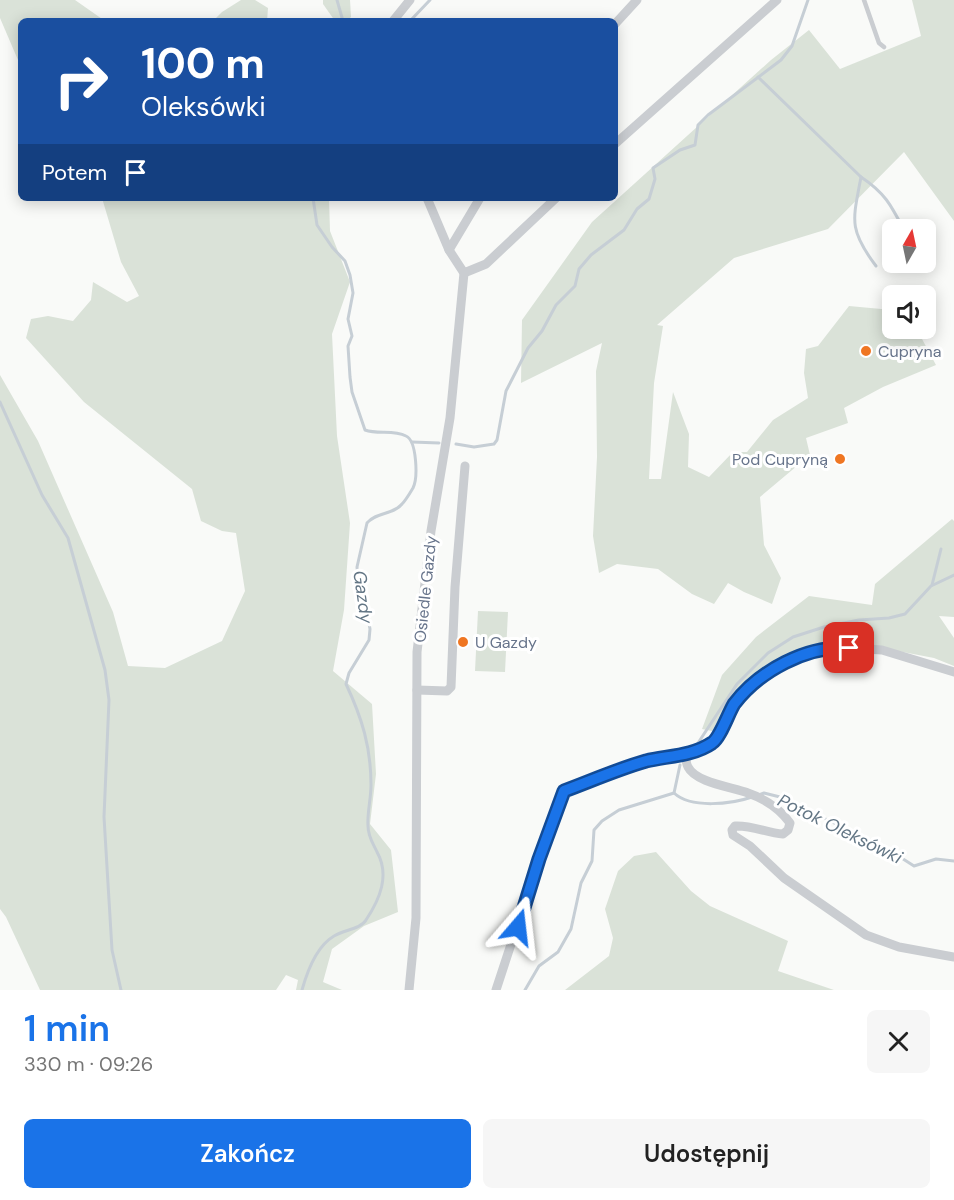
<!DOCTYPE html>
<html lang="pl">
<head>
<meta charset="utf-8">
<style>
  :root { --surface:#fff; --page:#f6f6f6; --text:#222; --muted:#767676; --accent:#1a73e8 }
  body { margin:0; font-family:"DM Sans",sans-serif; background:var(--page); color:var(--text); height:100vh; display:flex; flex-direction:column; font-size:22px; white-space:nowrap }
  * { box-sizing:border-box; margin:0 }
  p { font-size:20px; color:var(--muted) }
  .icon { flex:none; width:33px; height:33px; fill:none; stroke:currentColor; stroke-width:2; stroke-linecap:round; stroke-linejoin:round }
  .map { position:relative; height:990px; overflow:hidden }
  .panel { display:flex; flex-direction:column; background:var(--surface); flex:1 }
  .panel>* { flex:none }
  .guide { position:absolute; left:18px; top:18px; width:600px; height:183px; border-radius:9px; box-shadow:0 3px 15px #0003; background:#1a4fa0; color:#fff; overflow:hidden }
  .needle { width:39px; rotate:9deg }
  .fabs { position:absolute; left:882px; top:219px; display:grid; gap:12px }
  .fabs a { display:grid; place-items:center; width:54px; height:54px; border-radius:9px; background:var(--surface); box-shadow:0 3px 15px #0003; font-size:30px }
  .pin { position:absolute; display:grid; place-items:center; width:51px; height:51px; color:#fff; margin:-26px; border-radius:12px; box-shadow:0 3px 9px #0006 }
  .me { position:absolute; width:66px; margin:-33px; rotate:17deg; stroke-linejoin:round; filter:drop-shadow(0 0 4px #0008) }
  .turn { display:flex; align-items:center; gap:21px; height:126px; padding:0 24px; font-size:27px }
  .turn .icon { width:78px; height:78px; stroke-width:2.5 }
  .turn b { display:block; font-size:42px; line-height:51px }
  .then { display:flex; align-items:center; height:57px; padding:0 24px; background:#0003; gap:12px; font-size:22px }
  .round { display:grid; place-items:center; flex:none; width:63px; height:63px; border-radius:9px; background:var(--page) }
  .headline { display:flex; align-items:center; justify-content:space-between; height:102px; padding:0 24px }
  h1 { font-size:36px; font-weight:600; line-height:45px; color:var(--accent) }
  .primary-button { display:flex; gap:12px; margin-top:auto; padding:12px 24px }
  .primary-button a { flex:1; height:69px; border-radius:9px; background:var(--accent); color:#fff; font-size:24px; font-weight:600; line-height:69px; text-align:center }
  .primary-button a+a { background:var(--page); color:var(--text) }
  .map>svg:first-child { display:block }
  .green { fill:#dae2d8 }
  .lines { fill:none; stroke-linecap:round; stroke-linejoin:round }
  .stream { stroke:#c6ced5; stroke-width:3 }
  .lane { stroke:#cacdd1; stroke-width:4.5 }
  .street { stroke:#cacdd1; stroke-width:9 }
  .route-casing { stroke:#114b97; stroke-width:15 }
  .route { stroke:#1a73e8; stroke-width:10 }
  .poi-dot { fill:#ef7622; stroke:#fff; stroke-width:2 }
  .labels { text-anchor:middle; stroke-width:6; stroke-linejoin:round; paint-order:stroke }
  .poi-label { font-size:16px; fill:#67748b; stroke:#fff; text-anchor:start }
  .street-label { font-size:16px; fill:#67748b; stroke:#fff }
  .water-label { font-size:18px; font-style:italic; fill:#637685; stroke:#fff }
</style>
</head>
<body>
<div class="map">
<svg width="954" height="990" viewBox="0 0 954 990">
  <rect width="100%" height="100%" fill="#f9faf8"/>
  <!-- green -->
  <g class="green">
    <polygon points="0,0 75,0 105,21 21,21 21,67 0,18"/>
    <polygon points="241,0 255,0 268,8 267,21 213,21 222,12"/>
    <polygon points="323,0 350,0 351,17 347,21 335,21 323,4"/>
    <polygon points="912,0 954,0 954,221 904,152 828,229 734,258 657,325 663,326 654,383 649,479 661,479 673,392 689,434 688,467 709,477 733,452 747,452 773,420 808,398 804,373 806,349 818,346 849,306 892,310 892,328 912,329 922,339 936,365 883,387 844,408 848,423 806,438 810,455 760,497 764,545 781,578 772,604 744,592 728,583 714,604 692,594 658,569 617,564 599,573 593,536 597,457 596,371 602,343 521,383 522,320 592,222 771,60 809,30 840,69 921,36"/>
    <polygon points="102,198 329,198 330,231 350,282 332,334 337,436 350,523 344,610 333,671 372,704 376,774 370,824 391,850 398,912 364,926 332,949 323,982 342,990 296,990 298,980 286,975 276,990 40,990 6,917 0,909 0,375 38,441 113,612 128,666 165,668 222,641 245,591 236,533 222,531 201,521 192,489 84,402 26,338 31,319 48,316 73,321 91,300 93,282 127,302 139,296 121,262"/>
    <polygon points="952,519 954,521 954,617 939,616 954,638 954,666 934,658 851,642 777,662 717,732 702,729 722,675 756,637 809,596 872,605 875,584"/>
    <polygon points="478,611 508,612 505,672 475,671"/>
    <polygon points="656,852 691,891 710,906 788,941 778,971 834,990 565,990 609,956 613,938 605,909 618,871 634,856"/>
  </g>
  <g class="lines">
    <!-- stream -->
    <g class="stream">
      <polyline points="337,0 343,21"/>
      <polyline points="410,21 430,0"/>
      <path d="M758 77 861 177C885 193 891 205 904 230"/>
      <path d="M861 177C853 220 848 229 876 266"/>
      <polyline points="0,402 42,495 68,538 105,670 109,700 104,817 112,950 121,990"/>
      <polyline points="412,442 439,443"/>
      <polyline points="456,444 474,447 494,444 497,440 506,391 528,348 542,331 556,305 575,286 579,269 591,255 624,230 637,209 649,199 655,179 653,168 680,150 695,145 698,125 708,115 781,60 792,46 808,0"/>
      <polyline points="932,585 941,549"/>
      <polyline points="698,743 737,684 768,653 793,637 824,627 859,620 889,618 905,614 931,586 954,575"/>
      <polyline points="674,793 680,765"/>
      <polyline points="759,795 764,793 780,797 886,848 914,866 936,859 954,861"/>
      <path d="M302 990C307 972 317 946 334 936 343 930 361 929 366 920 380 899 390 875 377 852 373 843 368 837 368 826 367 813 371 799 371 785 371 747 362 718 346 684L349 673 369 640 370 629 365 603 359 590 357 567 367 523C376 512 393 515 402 504 406 500 410 493 413 488 418 478 417 441 406 436 393 429 378 435 365 430L352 392 350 377 348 346 352 336 348 319 353 293 350 275 345 261 332 247 317 225 313 198"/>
      <path d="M525 990 539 966 558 952 571 929 581 883 592 861 594 830 602 821 619 810 674 793C691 809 732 804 752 797"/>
    </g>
    <!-- lane -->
    <polyline class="lane" points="864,0 879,43 884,47"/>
    <!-- street -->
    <g class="street">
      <polyline points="393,21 410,0"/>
      <polyline points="615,24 637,0"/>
      <polyline points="615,144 777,0"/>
      <polyline points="449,250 480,198"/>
      <polyline points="464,273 486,264 556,198"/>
      <polyline points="417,690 447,691 451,687 455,587 465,466"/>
      <path d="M685 754C686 758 686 764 688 767 696 783 733 787 748 793 765 799 780 809 790 823L788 830 783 834C767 833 752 825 735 826L732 830 733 835 750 846 784 878 866 935 899 947 954 957"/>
      <polyline points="409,990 416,918 417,652 431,531 450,418 464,273 449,250 427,198"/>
      <polyline points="496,990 539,859 564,791 645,762 695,751 714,742 734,704 762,676 793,659 832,647 882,650 954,672"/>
    </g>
  </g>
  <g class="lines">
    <defs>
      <path id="route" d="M518 927 539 859 564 791C591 781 618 769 646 761 667 756 693 756 712 743 720 738 728 714 734 704 759 671 807 645 849 648"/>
    </defs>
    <!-- route casing -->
    <use href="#route" class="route-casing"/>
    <!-- route -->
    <use href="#route" class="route"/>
  </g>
  <!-- markers -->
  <g class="poi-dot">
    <circle cx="866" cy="351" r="6"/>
    <circle cx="840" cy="459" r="6"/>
    <circle cx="463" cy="642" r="6"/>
  </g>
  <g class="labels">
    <!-- poi labels -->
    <g class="poi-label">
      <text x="878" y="357">Cupryna</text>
      <text x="828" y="465" text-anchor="end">Pod Cupryną</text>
      <text x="475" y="648">U Gazdy</text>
    </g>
    <!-- street labels -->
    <g class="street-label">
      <text transform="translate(425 589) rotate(-84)" y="6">Osiedle Gazdy</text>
    </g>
    <!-- water labels -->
    <g class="water-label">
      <text transform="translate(363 597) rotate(82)" y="6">Gazdy</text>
      <text transform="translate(840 829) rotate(26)" y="6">Potok Oleksówki</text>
    </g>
  </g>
</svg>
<div class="fabs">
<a><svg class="needle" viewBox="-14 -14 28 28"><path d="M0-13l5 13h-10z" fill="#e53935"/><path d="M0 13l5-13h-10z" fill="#767676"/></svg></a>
<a><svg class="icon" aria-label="sound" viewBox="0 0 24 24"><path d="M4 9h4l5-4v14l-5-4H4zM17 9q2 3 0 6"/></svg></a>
</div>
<div class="pin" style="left:849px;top:648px;background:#d93025"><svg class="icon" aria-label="arrive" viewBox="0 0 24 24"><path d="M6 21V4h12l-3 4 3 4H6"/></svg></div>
<svg class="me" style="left:518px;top:927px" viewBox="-20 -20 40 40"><path d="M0-17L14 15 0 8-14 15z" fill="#1a73e8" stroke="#fff" stroke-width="4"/></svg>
<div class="guide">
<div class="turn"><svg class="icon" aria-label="right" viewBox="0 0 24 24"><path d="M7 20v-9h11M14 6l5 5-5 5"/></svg><div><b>100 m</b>Oleksówki</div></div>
<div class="then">Potem<svg class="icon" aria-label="arrive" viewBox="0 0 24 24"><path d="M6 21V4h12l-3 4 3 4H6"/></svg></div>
</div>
</div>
<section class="panel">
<div class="headline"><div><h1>1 min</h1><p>330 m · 09:26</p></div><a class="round"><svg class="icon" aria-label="close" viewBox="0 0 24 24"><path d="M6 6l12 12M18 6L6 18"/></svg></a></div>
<div class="primary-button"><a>Zakończ</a><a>Udostępnij</a></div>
</section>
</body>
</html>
